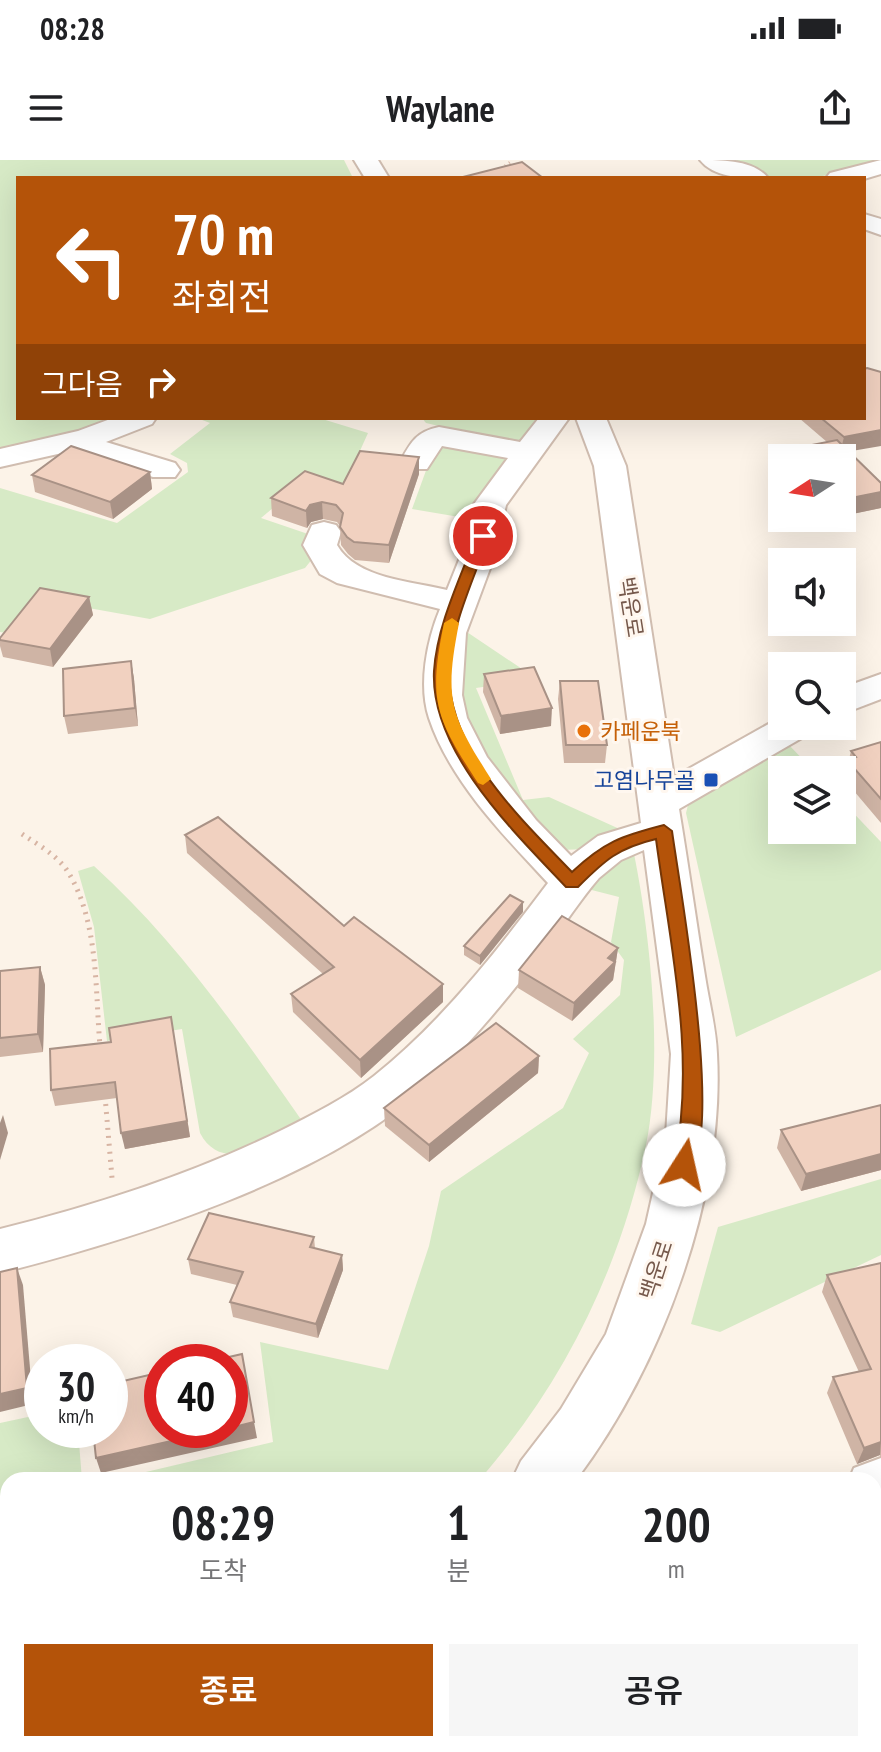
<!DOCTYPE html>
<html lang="ko">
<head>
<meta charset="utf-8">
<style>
  :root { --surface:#fff; --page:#f6f6f6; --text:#202124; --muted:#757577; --accent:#b45309 }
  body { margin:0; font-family:"PT Sans Narrow","Noto Sans KR",sans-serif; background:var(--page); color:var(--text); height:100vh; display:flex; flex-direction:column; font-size:30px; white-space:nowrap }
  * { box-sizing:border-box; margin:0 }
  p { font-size:26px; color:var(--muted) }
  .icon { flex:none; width:44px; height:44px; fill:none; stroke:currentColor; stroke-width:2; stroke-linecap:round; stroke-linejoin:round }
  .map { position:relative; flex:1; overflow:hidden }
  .drawer { position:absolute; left:0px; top:1312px; width:882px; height:280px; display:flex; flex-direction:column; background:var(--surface); border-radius:24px 24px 0 0; box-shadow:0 8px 32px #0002 }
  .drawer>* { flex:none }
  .hud { position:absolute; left:16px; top:16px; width:850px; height:244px; border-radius:0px; box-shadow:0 8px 32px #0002; background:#b45309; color:#fff; overflow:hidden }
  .needle { width:52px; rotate:258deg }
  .controls { position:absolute; left:768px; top:284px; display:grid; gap:16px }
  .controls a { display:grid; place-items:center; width:88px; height:88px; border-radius:0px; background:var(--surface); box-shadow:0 8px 32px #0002; font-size:40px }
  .speed { position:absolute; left:24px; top:1184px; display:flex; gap:16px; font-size:40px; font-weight:700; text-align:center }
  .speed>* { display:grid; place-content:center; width:104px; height:104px; border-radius:50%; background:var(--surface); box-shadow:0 8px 32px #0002; line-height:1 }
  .speed small { font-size:20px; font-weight:400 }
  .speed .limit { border:12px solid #d22; background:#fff; color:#111 }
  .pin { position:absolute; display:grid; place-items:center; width:68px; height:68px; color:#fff; margin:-34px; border:4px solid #fff; border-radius:50%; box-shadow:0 2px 8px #0007 }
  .me { position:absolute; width:88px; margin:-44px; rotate:10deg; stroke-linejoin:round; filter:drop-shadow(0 0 6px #0008) }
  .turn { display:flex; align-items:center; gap:28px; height:168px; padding:0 24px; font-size:36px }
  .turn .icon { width:104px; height:104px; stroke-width:2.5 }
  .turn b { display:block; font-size:56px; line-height:68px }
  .then { display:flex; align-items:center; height:76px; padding:0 24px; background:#0003; gap:16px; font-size:30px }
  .eta { display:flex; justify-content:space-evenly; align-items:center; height:136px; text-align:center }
  .eta b { font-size:48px; font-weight:600; line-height:56px }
  .primary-button { display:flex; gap:16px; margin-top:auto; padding:16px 24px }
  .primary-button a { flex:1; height:92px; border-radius:0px; background:var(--accent); color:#fff; font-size:32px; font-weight:600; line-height:92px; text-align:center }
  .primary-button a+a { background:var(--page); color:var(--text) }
  .status { display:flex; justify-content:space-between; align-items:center; height:56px; padding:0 40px; background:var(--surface); direction:ltr }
  .status svg { height:22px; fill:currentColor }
  header { display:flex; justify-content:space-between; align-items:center; height:104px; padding:0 24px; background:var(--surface); font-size:36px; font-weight:600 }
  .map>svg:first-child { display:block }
  .green { fill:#d7eac6 }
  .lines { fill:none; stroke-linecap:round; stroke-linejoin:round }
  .minor-casing { stroke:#d0bdb0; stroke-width:4 }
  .path-far1 { stroke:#d7b4a3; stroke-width:3; stroke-dasharray:1 4; stroke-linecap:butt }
  .path { stroke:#d7b4a3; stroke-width:5; stroke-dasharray:2 6; stroke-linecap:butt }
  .minor { fill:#fff; fill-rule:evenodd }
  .wall { fill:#cfb4a5 }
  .shaded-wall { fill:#a99286 }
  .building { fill:#f1d1c0; stroke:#a99286; stroke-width:2 }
  .route { fill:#b45309; stroke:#753606; stroke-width:2 }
  .slow { fill:#f59e0b }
  .food-dot { fill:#e8710a; stroke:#fff7ef; stroke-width:3 }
  .transit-dot { fill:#1a4fb4; stroke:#fff7ef; stroke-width:3 }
  .labels { text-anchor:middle; stroke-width:6; stroke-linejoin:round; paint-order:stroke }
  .street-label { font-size:22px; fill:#76594c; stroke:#fff7ef }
  .food-label { font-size:22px; fill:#c56008; stroke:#fff7ef; text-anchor:start }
  .transit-label { font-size:22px; fill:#164399; stroke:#fff7ef; text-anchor:end }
</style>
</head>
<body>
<div class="status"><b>08:28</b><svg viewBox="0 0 49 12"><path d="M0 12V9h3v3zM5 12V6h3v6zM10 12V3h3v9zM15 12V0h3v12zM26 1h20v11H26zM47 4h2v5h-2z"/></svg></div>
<header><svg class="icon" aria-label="menu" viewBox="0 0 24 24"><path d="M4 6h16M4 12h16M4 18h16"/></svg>Waylane<svg class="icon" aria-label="share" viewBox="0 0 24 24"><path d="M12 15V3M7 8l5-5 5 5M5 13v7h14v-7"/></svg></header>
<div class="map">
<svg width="881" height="1592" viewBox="0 0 881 1592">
  <rect width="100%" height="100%" fill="#fcf3e8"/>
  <!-- green -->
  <g class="green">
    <polygon points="0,0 344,0 353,18 18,18 18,258 129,258 0,293"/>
    <polygon points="730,0 881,0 881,3 814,18 772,18"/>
    <polygon points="197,258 319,258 368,273 345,324 304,322 261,358 308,374 313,398 305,408 150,459 38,439 6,473 0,472 0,328 117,363 188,312 187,303 170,294 210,263"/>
    <polygon points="422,258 544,258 527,283 502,281 426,263"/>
    <polygon points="442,287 518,300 477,360 412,349 432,294"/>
    <polygon points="458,466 537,519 476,528 523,640 549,637 624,671 587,689 560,690 458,566"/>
    <polygon points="788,584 813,610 782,610 782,670 842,670 842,641 881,682 881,810 736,877 686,653 689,641"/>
    <path d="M634 694C651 777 663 902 646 985 620 1109 563 1225 479 1320H112L273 1282 260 1182 388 1210 429 1086 441 1031 563 948 589 893 573 879 620 835 624 800 611 782 619 737 580 727 591 709Z"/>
    <path d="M94 706C178 782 242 875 307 968 274 981 223 1017 200 973L182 869 107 881 94 767 78 711Z"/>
    <polygon points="881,1019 881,1095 720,1172 691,1164 718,1067"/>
    <polygon points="42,1254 42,1270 78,1270 82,1320 8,1320 8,1584 232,1584 224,1592 0,1592 0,1263"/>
  </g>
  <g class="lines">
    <defs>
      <g id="minor">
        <polygon points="354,0 378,0 389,18 365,18"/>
        <path d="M700 0C722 0 754 0 768 18 746 18 715 19 700 0Z"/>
        <polygon points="881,0 881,14 864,19 826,18 830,13"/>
        <polygon points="864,54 881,59 881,75 864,69"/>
        <polygon points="113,258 156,258 152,264 106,282 175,303 180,310 175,317 153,317 71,291 0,307 0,289 78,271"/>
        <path d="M539 258H569L506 345 495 395 466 473 462 535 467 558 487 597 536 660 571 696 598 676 641 663 594 306 576 258H606L626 306 674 617 781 557 782 566H813L807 575 679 649C688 703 696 760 705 816 709 842 716 868 717 894 725 1038 661 1207 576 1320H512L521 1301 561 1249 606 1174 646 1064 666 975 671 894 644 690 621 700 599 718C580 740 565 764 548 786 511 834 473 881 429 923 330 1018 131 1080 0 1113V1069C97 1045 190 1015 280 971 312 955 346 938 374 916 441 863 497 791 548 723 504 676 450 621 429 558 418 525 427 480 440 449L337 423 320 414 303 385 312 365 324 362 336 365 341 372 337 385C356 419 412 421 447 430L461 395 474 344 508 298 442 286 427 309H405L400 302C411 282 416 272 439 267L520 282Z"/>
        <polygon points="881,514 881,539 842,554 842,528"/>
        <polygon points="881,1298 881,1354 874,1356 874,1320 849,1320 854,1308"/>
        <polygon points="874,1579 878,1592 814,1592 812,1584 874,1584"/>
        <polygon points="267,1584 336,1584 333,1592 264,1592"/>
      </g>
    </defs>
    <!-- minor casing -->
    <use href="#minor" class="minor-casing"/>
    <!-- path-far1 -->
    <polyline class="path-far1" points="489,18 513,0"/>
    <!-- path -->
    <g class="path">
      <path d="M22 674C37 684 55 694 66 709 99 758 95 830 100 886"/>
      <polyline points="105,936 112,1018"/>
    </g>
    <!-- minor -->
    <use href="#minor" class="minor"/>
  </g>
  <!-- wall -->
  <g class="wall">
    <polygon points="799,258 864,258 849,292 881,323 881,348 842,356 842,298 794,298 796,288 827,282"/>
    <polygon points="150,312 152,329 113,359 35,332 32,315"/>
    <polygon points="419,314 389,403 355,400 348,394 341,385 340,366 337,362 323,359 311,362 307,368 272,356 271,338 343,324"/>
    <polygon points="89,437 93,455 53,507 3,497 0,486 0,478"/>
    <polygon points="131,501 134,519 138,566 68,574 64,556"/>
    <polygon points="484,514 551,566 500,574 483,532"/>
    <polygon points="560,521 607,585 605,603 564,603 558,539"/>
    <polygon points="881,582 881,663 843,618 847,600 849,599 851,591"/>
    <polygon points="185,675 443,824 443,842 361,918 293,852 291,834 323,814 187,693"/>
    <polygon points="523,752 480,805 464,795 464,786"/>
    <polygon points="618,788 613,820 572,861 518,828 519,810"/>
    <polygon points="40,807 45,825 43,892 0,897 0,811"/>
    <polygon points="171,857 190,977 125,989 117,938 55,946 51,930 111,882"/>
    <polygon points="539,896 538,913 429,1002 385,966 384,948"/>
    <polygon points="881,945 881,1010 801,1031 777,988 781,970"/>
    <polygon points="314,1077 315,1088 342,1095 343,1110 318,1178 233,1157 230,1142 237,1125 191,1114 188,1099"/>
    <polygon points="881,1103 881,1298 880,1295 857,1304 827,1233 833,1217 859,1212 822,1132 827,1115"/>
    <polygon points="881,1377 881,1539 874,1540 874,1378"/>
  </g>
  <!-- shaded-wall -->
  <g class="shaded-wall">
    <polygon points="881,270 881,286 840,293 844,277"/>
    <polygon points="419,297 419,314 389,403 389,385"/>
    <polygon points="150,312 152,329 113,359 110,342"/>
    <polygon points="881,332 881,348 843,356 846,339"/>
    <polygon points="322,342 323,359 311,362 307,368 306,351 310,345"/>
    <polygon points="89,437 93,455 53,507 50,489"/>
    <polygon points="131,501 134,519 138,566 135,548"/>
    <polygon points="552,548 551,566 500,574 501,556"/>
    <polygon points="523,742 523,752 480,805 480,796"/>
    <polygon points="618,788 613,820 572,861 574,843 608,798"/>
    <polygon points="40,807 45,825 43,892 38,874"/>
    <polygon points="443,824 443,842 361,918 360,900"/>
    <polygon points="171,857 190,977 125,989 121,973"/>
    <polygon points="539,896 538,913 429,1002 429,985"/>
    <polygon points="3,955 8,973 0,1000 0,963"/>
    <polygon points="881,994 881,1010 801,1031 806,1014"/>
    <polygon points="342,1095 343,1110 318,1178 316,1164"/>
    <polygon points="17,1108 23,1125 33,1244 0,1252 0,1234"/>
    <polygon points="254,1262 257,1278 101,1313 96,1298 220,1270 230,1270 230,1268"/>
    <polygon points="881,1282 880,1295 857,1304 864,1288"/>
  </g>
  <!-- building -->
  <g class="building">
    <polygon points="522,2 543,18 459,18"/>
    <polygon points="867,208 881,212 881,270 844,277 821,258 864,258 864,209"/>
    <polygon points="837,280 881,323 881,332 846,339 842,335 842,298 806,298 796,288"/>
    <polygon points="71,286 150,312 110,342 32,315"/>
    <polygon points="360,291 419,297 389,385 354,382 347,377 340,367 343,353 336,345 322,342 310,345 306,351 271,338 305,311 343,324"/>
    <polygon points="40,428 89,437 50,489 0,480 0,478"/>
    <polygon points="131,501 135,548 64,556 63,509"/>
    <polygon points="534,507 552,548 501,556 484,514"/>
    <polygon points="560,521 598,521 607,585 566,585"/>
    <polygon points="881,582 881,639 847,600 856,597 851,591"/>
    <polygon points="218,657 344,766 354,757 443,824 360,900 291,834 334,807 185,675"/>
    <polygon points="510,735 523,742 480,796 464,786"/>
    <polygon points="562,756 618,788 608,798 615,802 574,843 519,810"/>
    <polygon points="40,807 38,874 0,878 0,811"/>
    <polygon points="171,857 187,961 121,973 115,922 51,930 50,889 111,882 109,868"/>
    <polygon points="496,863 539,896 429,985 384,948"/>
    <polygon points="881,945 881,994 806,1014 781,970"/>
    <polygon points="209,1053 314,1077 310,1087 342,1095 316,1164 230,1142 243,1112 188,1099"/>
    <polygon points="881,1103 881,1282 864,1288 833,1217 871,1209 827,1115"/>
    <polygon points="17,1108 27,1228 0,1234 0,1112"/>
    <polygon points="242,1194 254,1262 230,1268 230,1202 207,1202"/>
    <polygon points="162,1212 162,1270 220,1270 96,1298 93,1270 110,1270 110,1224"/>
    <polygon points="881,1377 881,1527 874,1528 874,1378"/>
    <polygon points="571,1584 670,1584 668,1592 569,1592"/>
  </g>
  <!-- route -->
  <path class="route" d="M483 372 489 376C474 419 451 465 449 512 448 591 521 659 572 712 604 682 621 676 664 665L672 671C678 717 729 998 684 1013L674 1005C697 898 670 785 656 679 618 688 605 700 578 727H566C514 672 430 591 434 511 437 465 460 419 476 376Z"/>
  <!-- slow -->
  <path class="slow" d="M452 458 459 463C444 540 450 554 491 619L483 625 478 623C435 557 428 541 444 463Z"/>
  <!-- markers -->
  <circle class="food-dot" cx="584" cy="571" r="8"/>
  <rect class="transit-dot" x="703" y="612" width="16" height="16" rx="4"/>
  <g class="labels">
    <!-- street labels -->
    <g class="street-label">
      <text transform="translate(631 447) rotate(81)" y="8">백운로</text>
      <text transform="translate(656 1110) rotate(-72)" y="8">백운로</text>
    </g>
    <!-- food labels -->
    <g class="food-label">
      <text x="600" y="579">카페운북</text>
    </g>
    <!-- transit labels -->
    <g class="transit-label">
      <text x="695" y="628">고염나무골</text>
    </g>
  </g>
</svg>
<div class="controls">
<a><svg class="needle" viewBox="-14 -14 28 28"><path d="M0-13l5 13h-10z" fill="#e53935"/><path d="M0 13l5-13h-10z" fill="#757577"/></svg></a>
<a><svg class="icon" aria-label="sound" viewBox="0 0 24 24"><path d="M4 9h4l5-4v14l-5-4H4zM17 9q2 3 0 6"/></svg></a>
<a><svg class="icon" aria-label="search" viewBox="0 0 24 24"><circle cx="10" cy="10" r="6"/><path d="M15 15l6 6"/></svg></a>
<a><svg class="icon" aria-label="layers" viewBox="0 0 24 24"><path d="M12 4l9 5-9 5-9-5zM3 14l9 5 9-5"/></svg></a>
</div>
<div class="speed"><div>30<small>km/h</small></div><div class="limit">40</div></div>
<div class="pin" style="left:483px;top:376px;background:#d93025"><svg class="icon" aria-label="arrive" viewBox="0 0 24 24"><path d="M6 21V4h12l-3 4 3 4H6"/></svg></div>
<svg class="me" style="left:684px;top:1005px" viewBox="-20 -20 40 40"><circle r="19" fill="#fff"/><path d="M0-13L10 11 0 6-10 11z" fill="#b45309"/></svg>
<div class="hud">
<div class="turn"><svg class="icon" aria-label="left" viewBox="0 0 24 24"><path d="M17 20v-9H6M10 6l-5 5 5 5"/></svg><div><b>70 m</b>좌회전</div></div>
<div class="then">그다음<svg class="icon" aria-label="right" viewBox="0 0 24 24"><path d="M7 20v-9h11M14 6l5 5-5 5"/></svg></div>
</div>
<section class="drawer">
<div class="eta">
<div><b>08:29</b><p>도착</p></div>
<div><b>1</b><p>분</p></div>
<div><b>200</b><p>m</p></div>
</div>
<div class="primary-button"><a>종료</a><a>공유</a></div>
</section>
</div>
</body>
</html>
